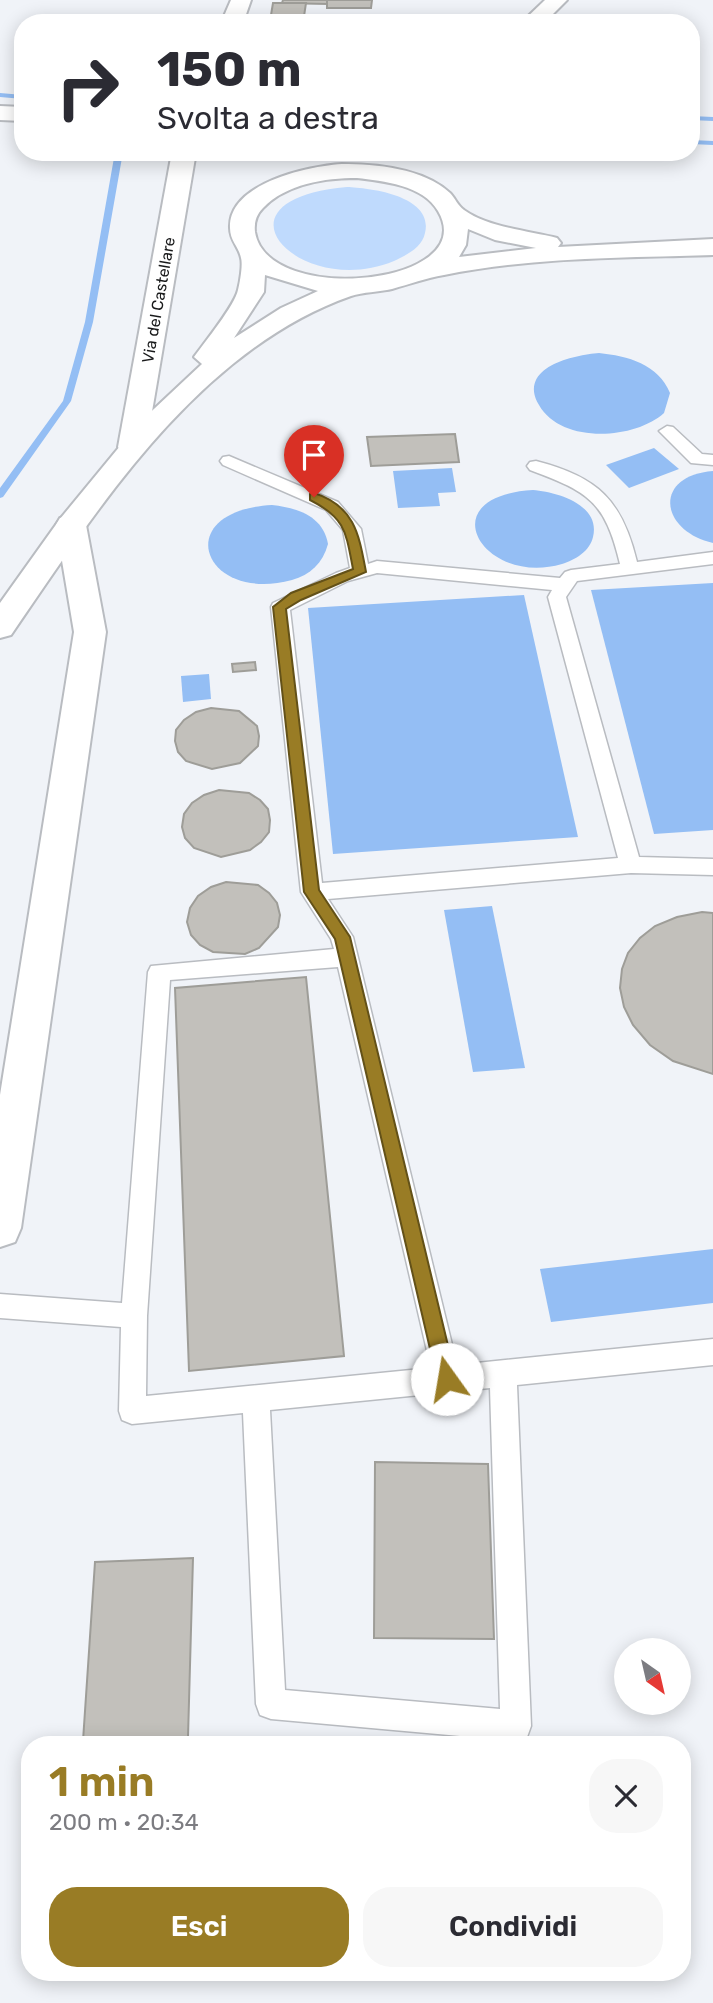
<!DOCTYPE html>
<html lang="it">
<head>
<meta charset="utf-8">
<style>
  :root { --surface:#fff; --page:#f7f7f7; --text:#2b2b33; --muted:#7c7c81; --accent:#997c25 }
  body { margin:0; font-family:Rubik,sans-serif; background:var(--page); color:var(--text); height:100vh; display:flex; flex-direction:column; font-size:26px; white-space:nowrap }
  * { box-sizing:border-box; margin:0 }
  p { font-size:23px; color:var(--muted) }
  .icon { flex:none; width:38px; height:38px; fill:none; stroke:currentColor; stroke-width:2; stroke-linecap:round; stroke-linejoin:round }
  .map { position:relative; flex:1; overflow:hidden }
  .panel { position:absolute; left:21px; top:1736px; width:670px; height:245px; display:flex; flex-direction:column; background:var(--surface); border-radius:28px; box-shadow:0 4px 18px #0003 }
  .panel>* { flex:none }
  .banner { position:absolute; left:14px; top:14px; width:686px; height:147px; border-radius:28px; box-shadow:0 4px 18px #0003; background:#fff; color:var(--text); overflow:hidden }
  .needle { width:46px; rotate:146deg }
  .fabs { position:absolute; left:614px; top:1638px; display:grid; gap:14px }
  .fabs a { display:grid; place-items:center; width:77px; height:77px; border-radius:50%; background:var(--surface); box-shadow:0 4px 18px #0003; font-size:35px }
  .pin { position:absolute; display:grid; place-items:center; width:60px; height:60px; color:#fff; margin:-72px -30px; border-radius:50% 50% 50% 0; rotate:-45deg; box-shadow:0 0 7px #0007 }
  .pin .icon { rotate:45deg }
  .me { position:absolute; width:77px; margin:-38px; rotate:347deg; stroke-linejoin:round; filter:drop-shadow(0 0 5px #0008) }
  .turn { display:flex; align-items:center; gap:24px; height:147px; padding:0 28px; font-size:32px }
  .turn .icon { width:91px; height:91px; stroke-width:2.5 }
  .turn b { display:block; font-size:49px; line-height:60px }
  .round { display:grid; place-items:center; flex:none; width:74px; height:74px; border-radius:28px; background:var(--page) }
  .headline { display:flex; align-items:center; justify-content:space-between; height:119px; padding:0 28px }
  h1 { font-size:42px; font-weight:600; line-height:52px; color:var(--accent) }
  .action { display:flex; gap:14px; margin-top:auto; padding:14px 28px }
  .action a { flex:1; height:80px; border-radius:28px; background:var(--accent); color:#fff; font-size:28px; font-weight:600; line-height:80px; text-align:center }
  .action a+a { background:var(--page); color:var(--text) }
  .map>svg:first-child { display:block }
  .green { fill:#bfdafd }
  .water { fill:#94bef4 }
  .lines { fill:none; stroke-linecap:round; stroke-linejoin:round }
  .stream { fill:#94bef4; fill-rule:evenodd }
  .building { fill:#c2c0bb; stroke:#9e9d98; stroke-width:2 }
  .lane-casing { stroke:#b9bcc1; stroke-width:3 }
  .street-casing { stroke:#b9bcc1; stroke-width:4 }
  .secondary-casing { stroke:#b9bcc1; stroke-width:4 }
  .lane { fill:#fff; fill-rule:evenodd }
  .street { fill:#fff; fill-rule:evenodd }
  .secondary { fill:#fff; fill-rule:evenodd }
  .route { fill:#997c25; stroke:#635118; stroke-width:2 }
  .labels { text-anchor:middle; stroke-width:6; stroke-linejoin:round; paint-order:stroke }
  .far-street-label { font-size:16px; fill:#191a1b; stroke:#fff }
</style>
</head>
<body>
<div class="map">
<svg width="713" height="2003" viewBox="0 0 713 2003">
  <rect width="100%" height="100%" fill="#f0f3f8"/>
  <!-- green -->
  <path class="green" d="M347 187C371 188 434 196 425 233 422 248 406 255 394 261 301 300 202 200 347 187Z"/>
  <!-- water -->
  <g class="water">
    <path d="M599 353C628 356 658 364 670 393L664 413C634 440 561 444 539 405 517 367 574 355 599 353Z"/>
    <polygon points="654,448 679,469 629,488 606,465"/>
    <polygon points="452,468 456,492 438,493 440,506 398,508 393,471"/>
    <path d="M713 471V543C660 531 652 476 713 471Z"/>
    <path d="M533 490C556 492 601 504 593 537 590 551 575 560 562 564 483 587 428 496 533 490Z"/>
    <path d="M272 505C298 508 323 516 328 544 323 563 310 575 292 580 203 604 168 511 272 505Z"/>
    <polygon points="713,583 713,830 654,834 591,590"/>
    <polygon points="524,595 578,837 333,854 308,608"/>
    <polygon points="209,674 211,699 183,702 181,676"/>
    <polygon points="492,906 525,1068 473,1072 444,910"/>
    <polygon points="713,1249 713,1303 551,1322 540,1269"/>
  </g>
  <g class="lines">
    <!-- stream -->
    <g class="stream">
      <polygon points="0,93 23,95 23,99 0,97"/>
      <polygon points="691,116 713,117 713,121 691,120"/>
      <polygon points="691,140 713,141 713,145 691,144"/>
      <polygon points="115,152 123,152 93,322 71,401 3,497 0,498 0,488 63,401 85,322"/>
    </g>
  </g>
  <!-- building -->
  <g class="building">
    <polygon points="283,0 327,0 327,4 282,3"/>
    <polygon points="327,0 372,0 371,8 327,8"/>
    <polygon points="273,3 306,3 303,23 283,22 284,15 271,15"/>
    <polygon points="455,434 459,462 371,466 367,437"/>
    <polygon points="255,662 256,670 233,672 232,664"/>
    <polygon points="211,708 239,711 257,726 259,736 258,746 240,763 212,769 186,761 178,752 175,741 176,730 184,720 196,712"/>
    <polygon points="219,790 249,793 260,800 268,809 270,820 269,832 261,842 250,850 221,857 194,848 185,838 182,827 184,814 192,803 204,795"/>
    <polygon points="226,882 258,885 269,893 277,903 280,915 278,927 259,948 245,954 213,952 200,945 191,935 187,922 190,908 198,896 211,887"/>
    <polygon points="702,912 713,913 713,1074 673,1061 650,1045 633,1025 624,1007 620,988 622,969 628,953 640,938 655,926 677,917"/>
    <polygon points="306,977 344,1356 189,1371 175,988"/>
    <polygon points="375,1462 488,1464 494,1639 374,1638"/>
    <polygon points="193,1558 188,1737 83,1741 95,1562"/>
  </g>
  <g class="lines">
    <defs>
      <g id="lane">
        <polygon points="667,426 673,427 702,454 713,455 713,465 691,463 659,431"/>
        <path d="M229 456 338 502 361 529 368 564 377 561 560 578 565 572 571 570 620 564C605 501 589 492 530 470L527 466 530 462 536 461C598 477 622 500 637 562L713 552V564L577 581 566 597 639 857 713 859V875L631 873 328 899 353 937 457 1365 713 1339V1365L517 1385 531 1726 527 1737 516 1741 271 1719 260 1715 256 1704 243 1413 132 1424 122 1420 119 1411 121 1327 0 1318V1294L122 1303 148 972 151 966 334 949 331 939 301 892 271 607 273 603 336 573 350 568 343 530 326 510 223 465 220 461 223 457ZM377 573 552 590 548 597 618 858 322 883 290 610 348 581ZM338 967 431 1368 146 1396 147 1316 170 980ZM490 1388 500 1709 285 1690 270 1410Z"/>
      </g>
      <g id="street">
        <polygon points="231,0 251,0 243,23 221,23"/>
        <polygon points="0,106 23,107 23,121 0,120"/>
        <polygon points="172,152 196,152 146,447 142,453 132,456 122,453 118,447"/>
        <polygon points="71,515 82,518 86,525 106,632 21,1228 15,1242 0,1247 0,1095 74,632 56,525 60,518"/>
      </g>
      <g id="secondary">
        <polygon points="545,0 567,0 544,23 521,23"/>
        <path d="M342 164C376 164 423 168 450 193 455 198 458 206 464 210 487 227 529 231 557 238L561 243 558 247 713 239V255C624 258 531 257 444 275 426 278 410 284 392 289 379 292 363 292 351 296 198 350 98 508 11 635L0 638V603L60 519 139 423 202 364 194 357C205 342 235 305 238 290 240 282 243 265 241 258 239 247 230 241 230 228 228 183 309 166 342 164ZM357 178C383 181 423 185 438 211 482 285 267 307 255 232 254 223 256 215 263 208 286 184 325 178 357 178ZM468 229 495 240 536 248 459 257 466 245ZM265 275 318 291 281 308 234 338 264 292Z"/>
      </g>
    </defs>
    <!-- lane casing -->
    <use href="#lane" class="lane-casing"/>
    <!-- street casing -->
    <use href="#street" class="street-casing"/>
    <!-- secondary casing -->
    <use href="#secondary" class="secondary-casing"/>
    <!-- lane -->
    <use href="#lane" class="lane"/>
    <!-- street -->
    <use href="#street" class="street"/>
    <!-- secondary -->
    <use href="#secondary" class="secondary"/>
  </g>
  <!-- route -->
  <path class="route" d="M314 493C355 506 359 535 366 572L301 600 286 609 319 890 350 937 456 1379 453 1386 447 1388 440 1386 437 1379 335 939 304 892 273 607 291 593 353 569C346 533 346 518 310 500V494Z"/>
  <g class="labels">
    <!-- far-street labels -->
    <g class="far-street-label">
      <text transform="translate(158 300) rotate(-80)" y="6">Via del Castellare</text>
    </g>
  </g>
</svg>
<div class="fabs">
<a><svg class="needle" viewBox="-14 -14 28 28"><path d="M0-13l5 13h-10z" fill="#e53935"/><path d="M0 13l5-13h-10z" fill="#7c7c81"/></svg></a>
</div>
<div class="pin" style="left:314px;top:497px;background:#d93025"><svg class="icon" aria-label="arrive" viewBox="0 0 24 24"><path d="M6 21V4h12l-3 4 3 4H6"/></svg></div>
<svg class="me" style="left:447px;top:1379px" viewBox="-20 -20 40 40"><circle r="19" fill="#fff"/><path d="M0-13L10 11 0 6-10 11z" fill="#997c25"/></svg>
<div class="banner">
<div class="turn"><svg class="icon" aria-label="right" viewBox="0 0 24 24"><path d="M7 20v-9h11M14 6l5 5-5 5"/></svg><div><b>150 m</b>Svolta a destra</div></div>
</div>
<section class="panel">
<div class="headline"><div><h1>1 min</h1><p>200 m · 20:34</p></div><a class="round"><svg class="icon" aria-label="close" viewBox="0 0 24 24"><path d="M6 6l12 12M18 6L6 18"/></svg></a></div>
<div class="action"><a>Esci</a><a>Condividi</a></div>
</section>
</div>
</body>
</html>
